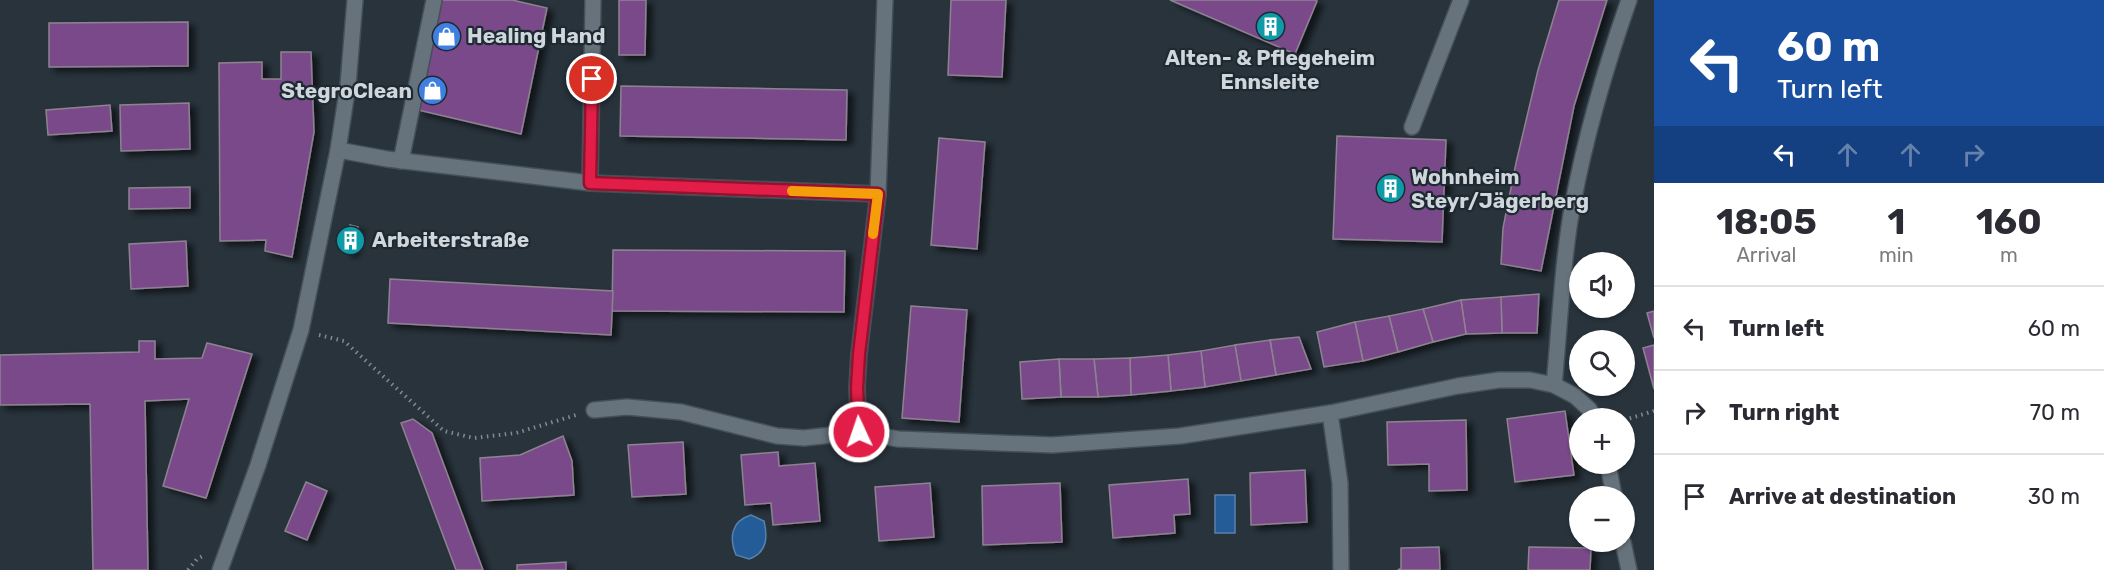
<!DOCTYPE html>
<html lang="en">
<head>
<meta charset="utf-8">
<style>
  :root { --surface:#fff; --page:#f7f7f7; --text:#2b2b33; --muted:#7c7c81; --line:#e1e1e2 }
  body { margin:0; font-family:Rubik,sans-serif; background:var(--page); color:var(--text); height:100vh; display:flex; flex-direction:column; font-size:22px; white-space:nowrap }
  * { box-sizing:border-box; margin:0 }
  p { font-size:20px; color:var(--muted) }
  .icon { flex:none; width:33px; height:33px; fill:none; stroke:currentColor; stroke-width:2; stroke-linecap:round; stroke-linejoin:round }
  .map { position:relative; flex:1; overflow:hidden }
  .drawer { display:flex; flex-direction:column; background:var(--surface); width:450px }
  .drawer>* { flex:none }
  .guide { background:#1a4fa0; color:#fff; overflow:hidden }
  .controls { position:absolute; left:1569px; top:252px; display:grid; gap:12px }
  .controls a { display:grid; place-items:center; width:66px; height:66px; border-radius:50%; background:var(--surface); box-shadow:0 2px 4px #0004; font-size:30px }
  .pin { position:absolute; display:grid; place-items:center; width:51px; height:51px; color:#fff; margin:-26px; border:3px solid #fff; border-radius:50%; box-shadow:0 2px 6px #0007 }
  .me { position:absolute; width:66px; margin:-33px; rotate:357deg; stroke-linejoin:round; filter:drop-shadow(0 0 4px #0008) }
  .turn { display:flex; align-items:center; gap:21px; height:126px; padding:0 24px; font-size:27px }
  .turn .icon { width:78px; height:78px; stroke-width:2.5 }
  .turn b { display:block; font-size:42px; line-height:51px }
  .lanes { display:flex; align-items:center; height:57px; padding:0 24px; background:#0003; justify-content:center; gap:30px; direction:ltr }
  .lanes .off { opacity:.35 }
  .eta { display:flex; justify-content:space-evenly; align-items:center; height:102px; text-align:center }
  .eta b { font-size:36px; font-weight:700; line-height:42px }
  ul { padding:0; list-style:none }
  li { display:flex; align-items:center; gap:18px; height:84px; padding:0 24px; border-top:2px solid var(--line) }
  li div { flex:1 }
  li b { display:block; font-size:22px }
  li em { font-style:normal }
  main { display:flex; flex:1; min-height:0 }
  .map>svg:first-child { display:block }
  .water { fill:#245c98; stroke:#5781ac; stroke-width:1.5 }
  .building { fill:#7a4a8a; stroke:#8d8390; stroke-width:1.5; filter:url(#shadow) }
  .lines { fill:none; stroke-linecap:round; stroke-linejoin:round }
  .minor-casing { stroke:#454f57; stroke-width:18 }
  .path { stroke:#828a92; stroke-width:4; stroke-dasharray:1.5 4.5; stroke-linecap:butt }
  .minor { stroke:#66737d; stroke-width:15 }
  .route-casing { stroke:#92132f; stroke-width:15 }
  .route { stroke:#e11d48; stroke-width:10 }
  .slow { stroke:#f59e0b; stroke-width:10 }
  .labels { text-anchor:middle; stroke-width:4.5; stroke-linejoin:round; paint-order:stroke }
  .poi-label { font-size:21px; font-weight:bold; fill:#cfd6dc; stroke:#1e2932; text-anchor:start }
</style>
</head>
<body>
<main>
<div class="map">
<svg width="1654" height="570" viewBox="0 0 1654 570">
  <defs>
    <filter id="shadow"><feDropShadow dx="6" dy="4" stdDeviation="3" flood-color="#0009"/></filter>
  </defs>
  <rect width="100%" height="100%" fill="#28333c"/>
  <!-- water -->
  <g class="water">
    <rect x="1215" y="495" width="20" height="38"/>
    <path d="M751 515 764 521C768 537 767 553 749 559L736 555C729 538 731 521 751 515Z"/>
  </g>
  <!-- building -->
  <g class="building">
    <polygon points="441,0 512,0 547,8 521,134 418,110"/>
    <polygon points="619,0 646,0 645,55 619,55"/>
    <polygon points="951,0 1006,0 1002,77 948,75"/>
    <polygon points="1170,0 1315,0 1317,1 1295,54"/>
    <polygon points="1559,0 1607,0 1574,106 1541,271 1501,264 1503,228 1516,163 1538,70"/>
    <polygon points="188,22 188,66 49,67 49,23"/>
    <polygon points="281,52 311,52 314,132 292,257 265,251 266,240 220,241 219,63 262,62 262,79 281,79"/>
    <polygon points="621,86 847,90 846,140 620,136"/>
    <polygon points="189,103 190,149 121,151 120,105"/>
    <polygon points="110,105 112,131 48,135 46,110"/>
    <polygon points="1337,136 1446,140 1442,242 1333,239"/>
    <polygon points="939,138 985,142 977,249 931,245"/>
    <polygon points="190,187 190,208 129,209 129,188"/>
    <polygon points="350,225 358,227 352,253 345,252"/>
    <polygon points="186,241 188,286 131,289 129,244"/>
    <polygon points="613,250 845,251 844,312 612,311"/>
    <polygon points="390,279 613,291 611,335 388,323"/>
    <polygon points="1539,294 1537,333 1502,333 1501,297"/>
    <polygon points="1501,297 1502,333 1466,334 1461,300"/>
    <polygon points="1461,300 1466,334 1433,342 1423,309"/>
    <polygon points="911,306 967,310 959,422 902,418"/>
    <polygon points="1423,309 1433,342 1398,352 1389,316"/>
    <polygon points="1654,311 1654,338 1647,313"/>
    <polygon points="1389,316 1398,352 1363,361 1355,322"/>
    <polygon points="1355,322 1363,361 1324,367 1317,332"/>
    <polygon points="1299,337 1311,369 1276,375 1270,340"/>
    <polygon points="1270,340 1276,375 1241,381 1235,345"/>
    <polygon points="139,341 155,341 155,359 202,358 207,343 252,354 206,498 163,486 189,399 145,401 148,570 93,570 90,404 0,405 0,355 139,352"/>
    <polygon points="1235,345 1241,381 1205,387 1201,351"/>
    <polygon points="1654,345 1654,389 1643,348"/>
    <polygon points="1201,351 1205,387 1171,391 1168,355"/>
    <polygon points="1168,355 1171,391 1131,395 1130,358"/>
    <polygon points="1130,358 1131,395 1098,397 1094,359"/>
    <polygon points="1059,359 1094,359 1098,397 1061,397"/>
    <polygon points="1059,359 1061,397 1022,399 1020,362"/>
    <polygon points="1565,411 1574,475 1515,482 1507,419"/>
    <polygon points="413,419 432,433 483,570 456,570 401,423"/>
    <polygon points="1466,420 1467,490 1429,491 1429,464 1388,465 1387,422"/>
    <polygon points="563,436 572,461 574,495 482,501 480,458 520,455"/>
    <polygon points="683,442 686,494 632,497 628,445"/>
    <polygon points="778,452 779,466 815,463 820,521 773,525 771,503 745,505 741,455"/>
    <polygon points="1305,470 1307,522 1251,525 1250,473"/>
    <polygon points="1188,479 1190,514 1174,515 1175,533 1113,538 1109,485"/>
    <polygon points="306,482 327,491 307,540 285,531"/>
    <polygon points="930,483 934,537 879,541 875,487"/>
    <polygon points="1060,483 1062,542 983,545 982,486"/>
    <polygon points="1439,547 1440,570 1398,570 1401,568 1401,548"/>
    <polygon points="1529,547 1591,548 1590,570 1528,570"/>
    <polygon points="566,562 566,570 517,570 517,565"/>
  </g>
  <g class="lines">
    <defs>
      <g id="minor">
        <polyline points="1412,127 1461,0"/>
        <polyline points="338,150 387,159 590,183 878,194"/>
        <polyline points="401,161 434,0"/>
        <polyline points="590,183 593,0"/>
        <path d="M1554 385C1560 324 1562 263 1573 203 1586 134 1606 66 1629 0"/>
        <polyline points="594,410 627,407 681,412 777,436 804,438 859,432 898,439 1052,445 1180,436 1330,413 1458,386 1499,380 1530,380 1554,385 1575,396 1589,409 1594,418"/>
        <polyline points="1330,413 1340,483 1341,570"/>
        <polyline points="859,432 857,388 859,354 878,194 885,0"/>
        <polyline points="1608,464 1614,496"/>
        <polyline points="1623,542 1629,570"/>
        <polyline points="220,570 258,465 301,330 338,150 348,85 355,0"/>
      </g>
    </defs>
    <!-- minor casing -->
    <use href="#minor" class="minor-casing"/>
    <!-- path -->
    <g class="path">
      <polyline points="319,335 344,341 444,431 474,438 516,433 576,415"/>
      <polyline points="1624,420 1654,411"/>
      <polyline points="188,570 197,559 203,556"/>
    </g>
    <!-- minor -->
    <use href="#minor" class="minor"/>
  </g>
  <g class="lines">
    <defs>
      <polyline id="route" points="592,79 590,183 878,194 859,354 857,388 859,432"/>
    </defs>
    <!-- route casing -->
    <use href="#route" class="route-casing"/>
    <!-- route -->
    <use href="#route" class="route"/>
    <!-- slow -->
    <polyline class="slow" points="792,191 878,194 873,234"/>
  </g>
  <!-- icons -->
  <defs>
    <symbol id="building-disc" viewBox="-11 -11 22 22"><circle r="9.5" fill="#0f9aa8" stroke="#1e2932"/><path d="M-4-6H4V6H1V3H-1V6H-4ZM-2.5-4.3h1.7v1.8h-1.7ZM.8-4.3h1.7v1.8H.8ZM-2.5-1h1.7V.8h-1.7ZM.8-1h1.7V.8H.8Z" fill="#fff"/></symbol>
    <symbol id="shop-disc" viewBox="-11 -11 22 22"><circle r="9.5" fill="#3f7fe0" stroke="#1e2932"/><path d="M-5-2.5h2.3a2.7 3.5 0 0 1 5.4 0H5L5.5 6h-11ZM-1.5-2.5h3a1.5 2.3 0 0 0-3 0Z" fill="#fff"/></symbol>
  </defs>
  <g fill-rule="evenodd">
    <use href="#building-disc" x="1254" y="10" width="33" height="33"/>
    <use href="#shop-disc" x="430" y="20" width="33" height="33"/>
    <use href="#shop-disc" x="416" y="74" width="33" height="33"/>
    <use href="#building-disc" x="1374" y="172" width="33" height="33"/>
    <use href="#building-disc" x="334" y="224" width="33" height="33"/>
  </g>
  <g class="labels">
    <!-- poi labels -->
    <g class="poi-label">
      <text x="467" y="43">Healing Hand</text>
      <text x="1270" y="65" text-anchor="middle">Alten- &amp; Pflegeheim<tspan x="1270" dy="24">Ennsleite</tspan></text>
      <text x="412" y="98" text-anchor="end">StegroClean</text>
      <text x="1411" y="184">Wohnheim<tspan x="1411" dy="24">Steyr/Jägerberg</tspan></text>
      <text x="372" y="247">Arbeiterstraße</text>
    </g>
  </g>
</svg>
<div class="controls">
<a><svg class="icon" aria-label="sound" viewBox="0 0 24 24"><path d="M4 9h4l5-4v14l-5-4H4zM17 9q2 3 0 6"/></svg></a>
<a><svg class="icon" aria-label="search" viewBox="0 0 24 24"><circle cx="10" cy="10" r="6"/><path d="M15 15l6 6"/></svg></a>
<a>+</a>
<a>−</a>
</div>
<div class="pin" style="left:592px;top:79px;background:#d93025"><svg class="icon" aria-label="arrive" viewBox="0 0 24 24"><path d="M6 21V4h12l-3 4 3 4H6"/></svg></div>
<svg class="me" style="left:859px;top:432px" viewBox="-20 -20 40 40"><circle r="17" fill="#e11d48" stroke="#fff" stroke-width="3"/><path d="M0-11L8 9 0 5-8 9z" fill="#fff"/></svg>
</div>
<section class="drawer">
<div class="guide">
<div class="turn"><svg class="icon" aria-label="left" viewBox="0 0 24 24"><path d="M17 20v-9H6M10 6l-5 5 5 5"/></svg><div><b>60 m</b>Turn left</div></div>
<div class="lanes"><svg class="icon" aria-label="left" viewBox="0 0 24 24"><path d="M17 20v-9H6M10 6l-5 5 5 5"/></svg><svg class="icon off" aria-label="ahead" viewBox="0 0 24 24"><path d="M12 20V5M6 11l6-6 6 6"/></svg><svg class="icon off" aria-label="ahead" viewBox="0 0 24 24"><path d="M12 20V5M6 11l6-6 6 6"/></svg><svg class="icon off" aria-label="right" viewBox="0 0 24 24"><path d="M7 20v-9h11M14 6l5 5-5 5"/></svg></div>
</div>
<div class="eta">
<div><b>18:05</b><p>Arrival</p></div>
<div><b>1</b><p>min</p></div>
<div><b>160</b><p>m</p></div>
</div>
<ul>
<li><svg class="icon" aria-label="left" viewBox="0 0 24 24"><path d="M17 20v-9H6M10 6l-5 5 5 5"/></svg><div><b>Turn left</b></div><em>60 m</em></li>
<li><svg class="icon" aria-label="right" viewBox="0 0 24 24"><path d="M7 20v-9h11M14 6l5 5-5 5"/></svg><div><b>Turn right</b></div><em>70 m</em></li>
<li><svg class="icon" aria-label="arrive" viewBox="0 0 24 24"><path d="M6 21V4h12l-3 4 3 4H6"/></svg><div><b>Arrive at destination</b></div><em>30 m</em></li>
</ul>
</section>
</main>
</body>
</html>
